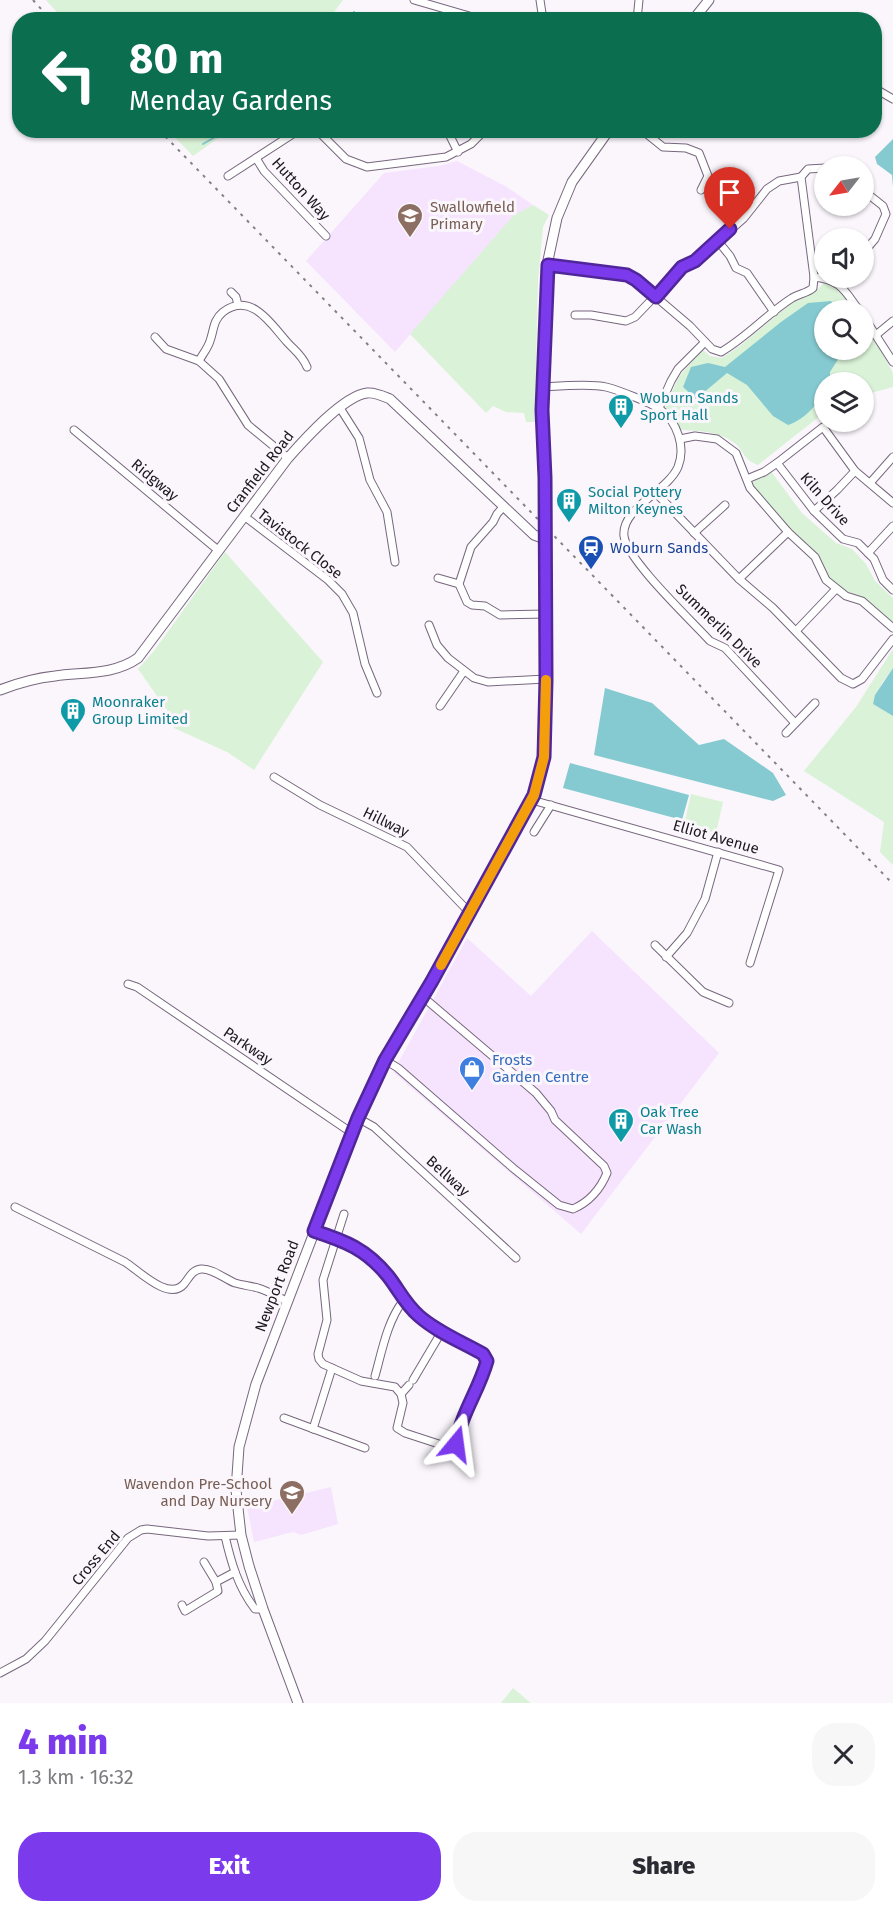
<!DOCTYPE html>
<html lang="en">
<head>
<meta charset="utf-8">
<style>
  :root { --surface:#fff; --page:#f7f7f7; --text:#2b2b33; --muted:#7c7c81; --accent:#7c3aed }
  body { margin:0; font-family:"Fira Sans",sans-serif; background:var(--page); color:var(--text); height:100vh; display:flex; flex-direction:column; font-size:22px; white-space:nowrap }
  * { box-sizing:border-box; margin:0 }
  p { font-size:20px; color:var(--muted) }
  .icon { flex:none; width:33px; height:33px; fill:none; stroke:currentColor; stroke-width:2; stroke-linecap:round; stroke-linejoin:round }
  .map { position:relative; height:1703px; overflow:hidden }
  .sheet { display:flex; flex-direction:column; background:var(--surface); flex:1 }
  .sheet>* { flex:none }
  .top-card { position:absolute; left:12px; top:12px; width:870px; height:126px; border-radius:24px; box-shadow:0 2px 4px #0004; background:#0b6e4f; color:#fff; overflow:hidden }
  .needle { width:39px; rotate:239deg }
  .tools { position:absolute; left:814px; top:156px; display:grid; gap:12px }
  .tools a { display:grid; place-items:center; width:60px; height:60px; border-radius:50%; background:var(--surface); box-shadow:0 2px 4px #0004; font-size:30px }
  .pin { position:absolute; display:grid; place-items:center; width:51px; height:51px; color:#fff; margin:-62px -26px; border-radius:50% 50% 50% 0; rotate:-45deg; box-shadow:0 0 6px #0007 }
  .pin .icon { rotate:45deg }
  .me { position:absolute; width:66px; margin:-33px; rotate:16deg; stroke-linejoin:round; filter:drop-shadow(0 0 4px #0008) }
  .turn { display:flex; align-items:center; gap:21px; height:126px; padding:0 18px; font-size:27px }
  .turn .icon { width:78px; height:78px; stroke-width:2.5 }
  .turn b { display:block; font-size:42px; line-height:51px }
  .round { display:grid; place-items:center; flex:none; width:63px; height:63px; border-radius:24px; background:var(--page) }
  .headline { display:flex; align-items:center; justify-content:space-between; height:102px; padding:0 18px }
  h1 { font-size:36px; font-weight:800; line-height:45px; color:var(--accent) }
  .button { display:flex; gap:12px; margin-top:auto; padding:12px 18px }
  .button a { flex:1; height:69px; border-radius:24px; background:var(--accent); color:#fff; font-size:24px; font-weight:800; line-height:69px; text-align:center }
  .button a+a { background:var(--page); color:var(--text) }
  .map>svg:first-child { display:block }
  .built { fill:#f6e4fe }
  .green { fill:#daf2d7 }
  .water { fill:#85cad0 }
  .lines { fill:none; stroke-linecap:round; stroke-linejoin:round }
  .stream { stroke:#85cad0; stroke-width:2 }
  .street-casing { stroke:#77677e; stroke-width:9 }
  .secondary-casing { stroke:#77677e; stroke-width:11 }
  .street { stroke:#fff; stroke-width:7 }
  .secondary { stroke:#fff; stroke-width:9 }
  .rail { stroke:#858087; stroke-width:2; stroke-dasharray:3 6; stroke-linecap:butt }
  .route-casing { stroke:#51269a; stroke-width:15 }
  .route { stroke:#7c3aed; stroke-width:10 }
  .slow { stroke:#f59e0b; stroke-width:10 }
  .labels { text-anchor:middle; stroke-width:6; stroke-linejoin:round; paint-order:stroke }
  .street-label { font-size:15px; fill:#1d1720; stroke:#faf6fc }
  .education-label { font-size:15px; fill:#785e54; stroke:#faf6fc; text-anchor:start }
  .culture-label { font-size:15px; fill:#0d838f; stroke:#faf6fc; text-anchor:start }
  .transit-label { font-size:15px; fill:#164399; stroke:#faf6fc; text-anchor:start }
  .shop-label { font-size:15px; fill:#366cbe; stroke:#faf6fc; text-anchor:start }
</style>
</head>
<body>
<div class="map">
<svg width="893" height="1703" viewBox="0 0 893 1703">
  <rect width="100%" height="100%" fill="#faf6fc"/>
  <!-- built -->
  <g class="built">
    <polygon points="457,161 507,187 533,205 513,217 395,352 306,261 384,173 439,166"/>
    <polygon points="592,931 719,1053 581,1234 393,1072 467,938 531,996"/>
    <polygon points="331,1487 338,1524 301,1535 293,1532 254,1542 247,1507"/>
  </g>
  <!-- green -->
  <g class="green">
    <polygon points="46,0 343,0 329,19 64,20"/>
    <polygon points="169,131 228,131 193,156"/>
    <polygon points="533,205 549,215 543,227 538,281 535,422 526,422 524,413 506,412 493,406 486,413 410,334 513,216"/>
    <path d="M826 281 835 283 853 310H825V350H864V328L873 336 893 373V387L864 395V382H825V412L758 465C741 459 745 450 733 442 718 431 699 431 681 430L665 407 678 378 702 349 710 356 722 358 741 345 795 300 814 293Z"/>
    <polygon points="770,470 802,513 836,543 852,549 866,564 875,581 893,598 893,623 858,596 840,588 829,580 815,557 763,500 751,483"/>
    <polygon points="225,552 323,662 254,770 227,752 174,728 172,723 174,720 138,669 154,651"/>
    <polygon points="893,649 893,668 882,683 873,704 893,716 893,865 880,852 884,822 804,771 856,707"/>
    <polygon points="691,794 723,802 716,833 684,825"/>
    <polygon points="513,1688 531,1703 501,1703"/>
  </g>
  <!-- water -->
  <g class="water">
    <polygon points="893,139 893,187 892,175 877,164 875,157"/>
    <path d="M831 301 838 310H825V350H844L830 372V382H825C825 400 804 420 788 425L773 416 747 385 727 373 696 399 683 387 691 367 708 363 725 367 781 322 808 303Z"/>
    <polygon points="893,668 893,716 873,704 875,695"/>
    <polygon points="605,688 652,703 699,745 724,739 773,773 786,795 773,801 594,755"/>
    <polygon points="570,763 689,795 682,820 563,788"/>
  </g>
  <g class="lines">
    <!-- stream -->
    <g class="stream">
      <polyline points="350,20 354,12"/>
      <polyline points="203,144 227,130"/>
    </g>
    <defs>
      <g id="street">
        <polyline points="414,0 483,20"/>
        <polyline points="540,0 543,20"/>
        <polyline points="806,19 806,20"/>
        <polyline points="637,20 639,0"/>
        <polyline points="815,20 816,18"/>
        <polyline points="874,88 893,99"/>
        <polyline points="317,130 346,159 367,167 446,157 471,144 485,130"/>
        <polyline points="447,130 458,152"/>
        <polyline points="642,130 663,147 686,148 699,153 708,176 701,190"/>
        <polyline points="256,158 264,171 326,236"/>
        <polyline points="228,176 299,130"/>
        <polyline points="864,191 883,206 886,214 875,239 864,252"/>
        <polyline points="717,240 730,256 736,268 747,273 774,312"/>
        <path d="M547 265 627 275 636 280 690 326 712 349 721 352C747 337 767 314 792 298 799 294 807 293 813 288L814 277C841 280 844 290 859 310"/>
        <polyline points="814,277 801,177 808,169 825,168"/>
        <polyline points="843,288 849,278"/>
        <polyline points="231,292 236,297 238,305"/>
        <polyline points="575,315 591,315 626,321 635,317 682,268 695,261 744,218 767,189 779,181 801,177"/>
        <polyline points="864,317 893,362"/>
        <polyline points="876,335 893,321"/>
        <polyline points="155,337 166,349 199,361 219,379 248,425 288,458"/>
        <path d="M199 361C202 355 208 348 210 341 214 330 213 320 223 312 251 291 271 324 287 342 295 351 302 355 307 367"/>
        <path d="M542 387C559 386 591 383 606 387 618 390 652 403 661 410 677 422 686 447 678 467 667 492 621 508 624 536 627 560 691 620 710 641L725 648 795 723"/>
        <polyline points="340,408 359,438 370,480 387,512 395,562"/>
        <polyline points="659,408 671,381 678,369 705,342"/>
        <polyline points="74,430 219,551"/>
        <polyline points="680,439 695,436 717,439 736,453 750,488 788,532 815,557 826,580 846,596 862,601 893,628"/>
        <polyline points="747,479 764,472 777,463"/>
        <polyline points="870,483 893,457"/>
        <polyline points="656,493 739,579 773,608 841,678 853,684 862,679 893,639"/>
        <polyline points="893,503 855,471 823,427 777,463 814,511 843,539 858,543 874,559 883,580 893,590"/>
        <polyline points="504,506 497,514 493,522 471,547 459,584 467,602 472,605 485,606 500,615 546,614"/>
        <polyline points="814,511 837,490 855,471"/>
        <polyline points="244,516 328,580 342,594 353,613 365,664 377,693"/>
        <polyline points="694,533 725,505"/>
        <polyline points="868,553 893,526"/>
        <polyline points="438,578 459,584"/>
        <polyline points="739,579 788,532"/>
        <polyline points="429,625 437,645 448,658 474,678 488,682 546,679"/>
        <polyline points="796,631 836,589"/>
        <polyline points="440,706 464,671"/>
        <polyline points="786,733 815,703"/>
        <polyline points="274,777 320,805 407,847 469,912"/>
        <polyline points="532,800 779,870 750,963"/>
        <polyline points="534,832 551,805"/>
        <polyline points="655,945 703,992 729,1003"/>
        <polyline points="666,957 687,933 705,899 718,852"/>
        <polyline points="128,984 137,987 352,1133"/>
        <path d="M385 1060 398 1068 513 1168 559 1205 573 1209C589 1202 600 1190 607 1173L604 1166 555 1120 551 1111 536 1093 423 997"/>
        <polyline points="358,1118 374,1127 516,1258"/>
        <path d="M15 1207 125 1262C138 1270 169 1302 184 1284 189 1278 192 1270 201 1269 212 1268 225 1279 235 1283 242 1285 250 1286 258 1288 268 1291 278 1297 287 1301"/>
        <path d="M314 1231C345 1241 366 1250 388 1276 399 1290 405 1304 419 1316 438 1332 462 1342 483 1354L487 1361C482 1382 471 1399 463 1418 459 1428 459 1442 451 1448L405 1433 397 1428 403 1403 401 1394 395 1387 361 1381 323 1364 319 1359 318 1354 327 1320 323 1280 344 1214"/>
        <path d="M375 1376C382 1351 387 1322 403 1301"/>
        <polyline points="413,1380 442,1331"/>
        <polyline points="401,1394 409,1385"/>
        <polyline points="284,1418 365,1448"/>
        <polyline points="313,1429 332,1368"/>
        <path d="M225 1536C231 1562 238 1587 255 1609H263"/>
        <polyline points="216,1582 235,1572"/>
        <polyline points="182,1605 185,1611 218,1591 216,1582 204,1562"/>
        <polyline points="0,1673 26,1659 45,1641 128,1538 141,1530 147,1529 208,1536 241,1535"/>
      </g>
      <g id="secondary">
        <polyline points="693,20 709,0"/>
        <path d="M0 690C18 683 36 678 55 676 84 672 114 675 138 658L288 458C304 440 343 396 367 393 375 392 383 396 390 399L534 535 545 539"/>
        <polyline points="298,1703 263,1609 249,1566 241,1535 236,1490 239,1447 256,1384 358,1118 385,1060 442,964 534,795 545,757 546,679 545,478 541,410 547,265 557,218 572,182 609,130"/>
      </g>
    </defs>
    <!-- street casing -->
    <use href="#street" class="street-casing"/>
    <!-- secondary casing -->
    <use href="#secondary" class="secondary-casing"/>
    <!-- street -->
    <use href="#street" class="street"/>
    <!-- secondary -->
    <use href="#secondary" class="secondary"/>
    <!-- rail -->
    <g class="rail">
      <polyline points="33,0 51,20"/>
      <polyline points="159,130 893,884"/>
    </g>
  </g>
  <g class="lines">
    <defs>
      <path id="route" d="M456 1444C461 1414 479 1390 487 1361L483 1354C462 1342 437 1332 419 1316 405 1304 399 1290 388 1276 366 1249 345 1241 314 1231L358 1118 385 1060 432 981 534 795 544 757 546 680 545 478 542 410 548 265 627 275 636 280 656 297 682 267 695 261 730 229"/>
    </defs>
    <!-- route casing -->
    <use href="#route" class="route-casing"/>
    <!-- route -->
    <use href="#route" class="route"/>
    <!-- slow -->
    <polyline class="slow" points="441,965 534,795 544,757 546,680"/>
  </g>
  <!-- icons -->
  <defs>
    <symbol id="school-pin" viewBox="-11 -11 22 30"><path d="M0 17L-7.5 6A9.5 9.5 0 1 1 7.5 6Z" fill="#8d6e63" stroke="#faf6fc"/><path d="M0-5L7-2L0 1L-7-2ZM-4 1L0 2.5L4 1V4Q0 6-4 4Z" fill="#fff"/></symbol>
    <symbol id="building-pin" viewBox="-11 -11 22 30"><path d="M0 17L-7.5 6A9.5 9.5 0 1 1 7.5 6Z" fill="#0f9aa8" stroke="#faf6fc"/><path d="M-4-6H4V6H1V3H-1V6H-4ZM-2.5-4.3h1.7v1.8h-1.7ZM.8-4.3h1.7v1.8H.8ZM-2.5-1h1.7V.8h-1.7ZM.8-1h1.7V.8H.8Z" fill="#fff"/></symbol>
    <symbol id="station-pin" viewBox="-11 -11 22 30"><path d="M0 17L-7.5 6A9.5 9.5 0 1 1 7.5 6Z" fill="#1a4fb4" stroke="#faf6fc"/><path d="M-3-6H3Q5-6 5-4V2Q5 4 3 4L4.5 6H3L1.5 4h-3L-3 6H-4.5L-3 4Q-5 4-5 2V-4Q-5-6-3-6ZM-3.5-4v3h7v-3ZM-3.5 1v1.5H-2V1ZM2 1v1.5H3.5V1Z" fill="#fff"/></symbol>
    <symbol id="shop-pin" viewBox="-11 -11 22 30"><path d="M0 17L-7.5 6A9.5 9.5 0 1 1 7.5 6Z" fill="#3f7fe0" stroke="#faf6fc"/><path d="M-5-2.5h2.3a2.7 3.5 0 0 1 5.4 0H5L5.5 6h-11ZM-1.5-2.5h3a1.5 2.3 0 0 0-3 0Z" fill="#fff"/></symbol>
  </defs>
  <g fill-rule="evenodd">
    <use href="#school-pin" x="395" y="201" width="30" height="40"/>
    <use href="#building-pin" x="606" y="392" width="30" height="40"/>
    <use href="#building-pin" x="554" y="486" width="30" height="40"/>
    <use href="#station-pin" x="576" y="533" width="30" height="40"/>
    <use href="#building-pin" x="58" y="696" width="30" height="40"/>
    <use href="#shop-pin" x="457" y="1054" width="30" height="40"/>
    <use href="#building-pin" x="606" y="1106" width="30" height="40"/>
    <use href="#school-pin" x="277" y="1478" width="30" height="40"/>
  </g>
  <g class="labels">
    <!-- street labels -->
    <g class="street-label">
      <text transform="translate(301 189) rotate(48)" y="5">Hutton Way</text>
      <text transform="translate(260 472) rotate(-52)" y="5">Cranfield Road</text>
      <text transform="translate(155 480) rotate(40)" y="5">Ridgway</text>
      <text transform="translate(825 499) rotate(48)" y="5">Kiln Drive</text>
      <text transform="translate(300 544) rotate(38)" y="5">Tavistock Close</text>
      <text transform="translate(719 626) rotate(44)" y="5">Summerlin Drive</text>
      <text transform="translate(386 822) rotate(26)" y="5">Hillway</text>
      <text transform="translate(716 837) rotate(16)" y="5">Elliot Avenue</text>
      <text transform="translate(248 1046) rotate(34)" y="5">Parkway</text>
      <text transform="translate(448 1176) rotate(42)" y="5">Bellway</text>
      <text transform="translate(277 1286) rotate(-69)" y="5">Newport Road</text>
      <text transform="translate(96 1558) rotate(-50)" y="5">Cross End</text>
    </g>
    <!-- education labels -->
    <g class="education-label">
      <text x="430" y="212">Swallowfield<tspan x="430" dy="17">Primary</tspan></text>
      <text x="272" y="1489" text-anchor="end">Wavendon Pre-School<tspan x="272" dy="17">and Day Nursery</tspan></text>
    </g>
    <!-- culture labels -->
    <g class="culture-label">
      <text x="640" y="403">Woburn Sands<tspan x="640" dy="17">Sport Hall</tspan></text>
      <text x="588" y="497">Social Pottery<tspan x="588" dy="17">Milton Keynes</tspan></text>
      <text x="92" y="707">Moonraker<tspan x="92" dy="17">Group Limited</tspan></text>
      <text x="640" y="1117">Oak Tree<tspan x="640" dy="17">Car Wash</tspan></text>
    </g>
    <!-- transit labels -->
    <g class="transit-label">
      <text x="610" y="553">Woburn Sands</text>
    </g>
    <!-- shop labels -->
    <g class="shop-label">
      <text x="492" y="1065">Frosts<tspan x="492" dy="17">Garden Centre</tspan></text>
    </g>
  </g>
</svg>
<div class="tools">
<a><svg class="needle" viewBox="-14 -14 28 28"><path d="M0-13l5 13h-10z" fill="#e53935"/><path d="M0 13l5-13h-10z" fill="#7c7c81"/></svg></a>
<a><svg class="icon" aria-label="sound" viewBox="0 0 24 24"><path d="M4 9h4l5-4v14l-5-4H4zM17 9q2 3 0 6"/></svg></a>
<a><svg class="icon" aria-label="search" viewBox="0 0 24 24"><circle cx="10" cy="10" r="6"/><path d="M15 15l6 6"/></svg></a>
<a><svg class="icon" aria-label="layers" viewBox="0 0 24 24"><path d="M12 4l9 5-9 5-9-5zM3 14l9 5 9-5"/></svg></a>
</div>
<div class="pin" style="left:730px;top:229px;background:#d93025"><svg class="icon" aria-label="arrive" viewBox="0 0 24 24"><path d="M6 21V4h12l-3 4 3 4H6"/></svg></div>
<svg class="me" style="left:456px;top:1444px" viewBox="-20 -20 40 40"><path d="M0-17L14 15 0 8-14 15z" fill="#7c3aed" stroke="#fff" stroke-width="4"/></svg>
<div class="top-card">
<div class="turn"><svg class="icon" aria-label="left" viewBox="0 0 24 24"><path d="M17 20v-9H6M10 6l-5 5 5 5"/></svg><div><b>80 m</b>Menday Gardens</div></div>
</div>
</div>
<section class="sheet">
<div class="headline"><div><h1>4 min</h1><p>1.3 km · 16:32</p></div><a class="round"><svg class="icon" aria-label="close" viewBox="0 0 24 24"><path d="M6 6l12 12M18 6L6 18"/></svg></a></div>
<div class="button"><a>Exit</a><a>Share</a></div>
</section>
</body>
</html>
